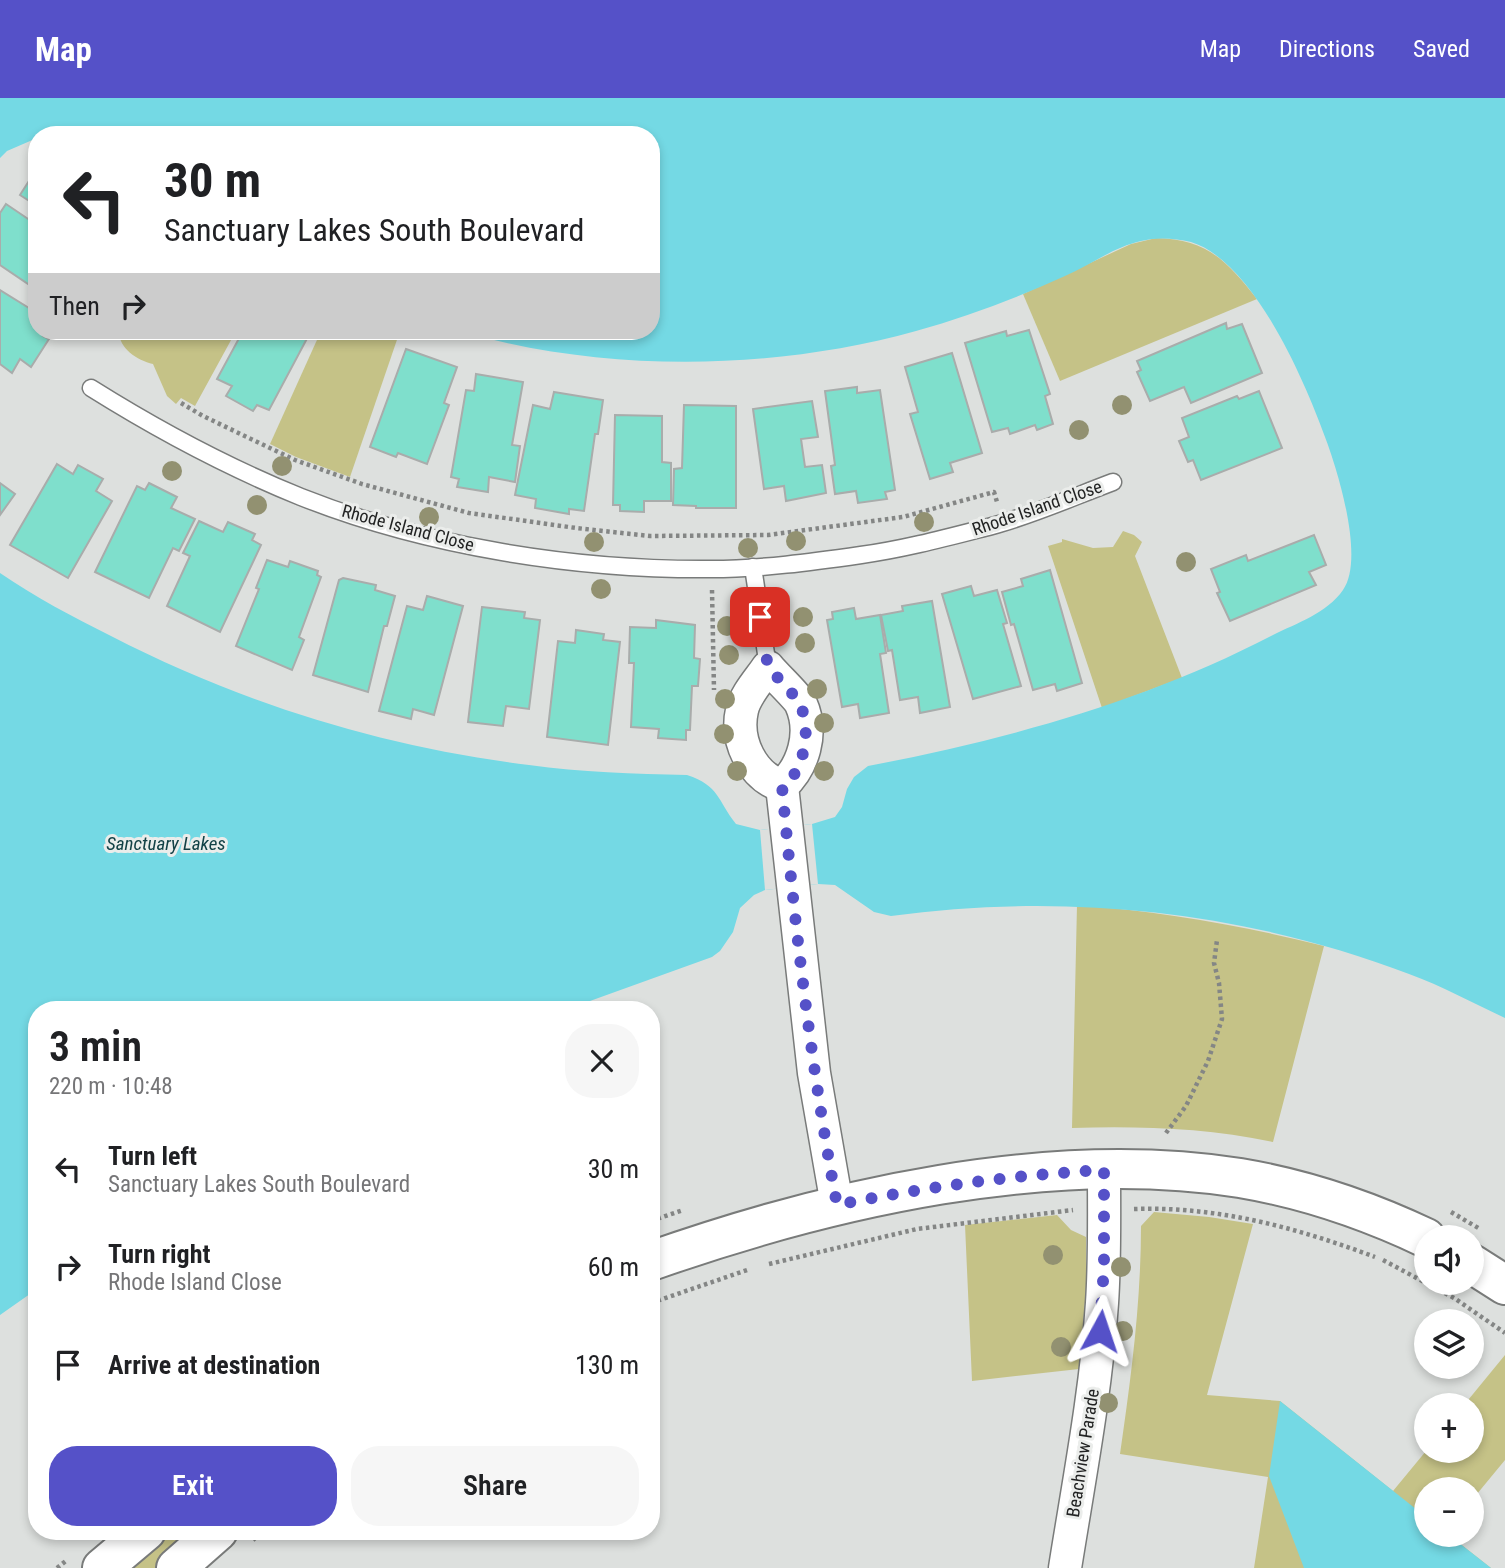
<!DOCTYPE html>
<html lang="en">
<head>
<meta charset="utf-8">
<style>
  :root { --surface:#fff; --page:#f6f6f6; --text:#202124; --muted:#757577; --accent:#5551c8 }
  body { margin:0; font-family:"Roboto Condensed",sans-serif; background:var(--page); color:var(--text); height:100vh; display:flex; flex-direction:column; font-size:26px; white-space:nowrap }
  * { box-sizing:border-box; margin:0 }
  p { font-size:23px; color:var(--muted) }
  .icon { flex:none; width:38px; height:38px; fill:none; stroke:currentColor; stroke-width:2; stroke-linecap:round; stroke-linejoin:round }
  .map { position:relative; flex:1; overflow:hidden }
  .sheet { position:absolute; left:28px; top:903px; width:632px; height:539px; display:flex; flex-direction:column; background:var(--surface); border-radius:28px; box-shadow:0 4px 10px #0003 }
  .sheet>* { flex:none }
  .top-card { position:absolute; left:28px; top:28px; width:632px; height:214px; border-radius:28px; box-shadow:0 4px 10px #0003; background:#fff; color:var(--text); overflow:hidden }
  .controls { position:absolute; left:1414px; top:1127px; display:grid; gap:14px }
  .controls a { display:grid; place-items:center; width:70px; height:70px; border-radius:50%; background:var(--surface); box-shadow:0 4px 10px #0003; font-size:35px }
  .pin { position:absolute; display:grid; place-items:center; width:60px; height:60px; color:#fff; margin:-30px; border-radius:14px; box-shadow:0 4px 10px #0006 }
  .me { position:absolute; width:77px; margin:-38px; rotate:5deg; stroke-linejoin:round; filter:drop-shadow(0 0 5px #0008) }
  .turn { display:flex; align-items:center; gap:24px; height:147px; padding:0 21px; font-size:32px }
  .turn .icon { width:91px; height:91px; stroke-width:2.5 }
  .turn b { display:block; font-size:49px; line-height:60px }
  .then { display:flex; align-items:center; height:66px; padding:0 21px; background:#0003; gap:14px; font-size:26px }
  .round { display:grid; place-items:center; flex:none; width:74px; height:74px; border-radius:28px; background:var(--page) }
  .headline { display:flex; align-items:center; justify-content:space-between; height:119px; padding:0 21px }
  h1 { font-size:42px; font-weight:600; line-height:52px }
  .button { display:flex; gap:14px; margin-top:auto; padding:14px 21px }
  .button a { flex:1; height:80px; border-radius:28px; background:var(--accent); color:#fff; font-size:28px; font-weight:600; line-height:80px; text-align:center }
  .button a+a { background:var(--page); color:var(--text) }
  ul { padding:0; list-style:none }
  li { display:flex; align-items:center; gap:21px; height:98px; padding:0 21px }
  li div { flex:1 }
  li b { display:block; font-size:26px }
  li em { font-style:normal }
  header { display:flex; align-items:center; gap:42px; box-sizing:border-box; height:98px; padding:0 35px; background:var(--accent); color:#fff }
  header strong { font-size:33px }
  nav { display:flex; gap:38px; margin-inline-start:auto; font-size:24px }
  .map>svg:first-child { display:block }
  .green { fill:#c5c287 }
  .water { fill:#74d9e4 }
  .pier { fill:#dde0de }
  .building { fill:#7fdfcc; stroke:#a9acab; stroke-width:2 }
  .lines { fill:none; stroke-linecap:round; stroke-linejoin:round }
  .lane-casing { stroke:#797b7a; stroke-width:19 }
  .street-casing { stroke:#797b7a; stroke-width:35 }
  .secondary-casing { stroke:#797b7a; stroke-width:42 }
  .path { stroke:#848685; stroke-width:4.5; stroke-dasharray:3.5 3.5; stroke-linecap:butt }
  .lane { stroke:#fff; stroke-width:16 }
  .street { stroke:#fff; stroke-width:32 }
  .secondary { stroke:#fff; stroke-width:38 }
  .tree { fill:#929171 }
  .route { stroke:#5551c8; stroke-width:12; stroke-dasharray:0 21.6 }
  .labels { text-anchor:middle; stroke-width:6; stroke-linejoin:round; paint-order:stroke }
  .street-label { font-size:18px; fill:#222323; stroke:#ebedeb }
  .water-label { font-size:19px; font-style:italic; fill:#124146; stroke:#ebedeb }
</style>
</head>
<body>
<header>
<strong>Map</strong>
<nav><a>Map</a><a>Directions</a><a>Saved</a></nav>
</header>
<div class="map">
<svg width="1505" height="1470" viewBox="0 0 1505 1470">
  <rect width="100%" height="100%" fill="#dde0de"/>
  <!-- green -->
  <g class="green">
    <path d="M1156 140C1207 141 1227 163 1257 201L1060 283 1023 196 1131 146Z"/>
    <path d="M119 233H236L195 308 181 300 176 306 167 298 153 266C137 262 119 251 119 233Z"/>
    <polygon points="321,233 400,233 350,379 296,359 270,346"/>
    <polygon points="1123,433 1134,437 1142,444 1135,458 1182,580 1102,610 1048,448 1062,444 1062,441 1093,450 1113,449"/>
    <path d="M1077 807C1164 814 1240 827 1324 848L1273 1044C1206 1030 1140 1028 1072 1030Z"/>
    <path d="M1154 1114 1209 1119 1253 1126 1207 1297 1280 1303 1393 1393 1426 1353H1472V1307H1464L1505 1257V1362L1472 1402V1391H1426V1437H1449L1491 1470H1254L1268 1379 1120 1356C1131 1280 1141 1205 1141 1128Z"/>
    <polygon points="1057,1117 1071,1132 1086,1139 1086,1192 1079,1271 972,1283 965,1127"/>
    <polygon points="161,1433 204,1433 161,1470 117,1470"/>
  </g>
  <!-- water -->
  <g class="water">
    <path d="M0 0H1505V920C1473 905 1442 888 1409 876 1245 813 1064 794 891 818L874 814 835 787 818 786 765 792 754 797 740 810 733 834 720 853 712 859 565 912H37V1191L0 1217V475C35 499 73 519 111 538 241 605 383 649 529 667 581 674 634 676 687 677 720 688 717 702 736 726L760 732 812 726 835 719 842 709 847 691 854 679 868 668C1009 641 1146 603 1273 537 1297 525 1327 515 1343 492 1365 461 1338 373 1325 339 1304 281 1253 163 1191 144 1174 140 1157 139 1141 143 1114 149 1090 167 1065 178 1017 200 967 219 916 233 772 273 604 275 460 233H651V37H85L72 33 37 37V40L7 53 0 60Z"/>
    <polygon points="1280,1303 1426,1419 1426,1437 1449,1437 1491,1470 1304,1470 1269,1378"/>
  </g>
  <!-- pier -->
  <polygon class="pier" points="812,726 818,786 765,792 760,732"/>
  <!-- building -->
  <g class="building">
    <polygon points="36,72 37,72 37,108 20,97"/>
    <polygon points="6,106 37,127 37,192 0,167 0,115"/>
    <polygon points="0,192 37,215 37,233 46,233 43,238 49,241 31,269 20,261 12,275 0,266"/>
    <polygon points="1226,225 1227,231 1242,226 1262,275 1191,305 1184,289 1150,303 1137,274 1141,272 1137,263"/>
    <polygon points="1029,232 1050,296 1045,298 1053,326 1037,332 1035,327 1010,336 1008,330 992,334 965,245 1006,233 1007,238"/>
    <polygon points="243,233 311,233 269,312 257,307 253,313 226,298 232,288 217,281"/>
    <polygon points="406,251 457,269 444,305 449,307 427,366 398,355 396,359 370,349"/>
    <polygon points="952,255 982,355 950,365 953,374 930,381 910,316 918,314 905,269"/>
    <polygon points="476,276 523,284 512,347 520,348 515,384 489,379 488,394 457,389 459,381 451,379 466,292 474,293"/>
    <polygon points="857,289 857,295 880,292 895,392 885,394 887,401 858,405 856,393 835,396 831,368 835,367 825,293"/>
    <polygon points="1259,293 1282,350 1201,382 1193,362 1188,364 1179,343 1189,339 1182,320 1237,298 1239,301"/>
    <polygon points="554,294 603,302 598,336 595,336 584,413 569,411 569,416 535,410 536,401 515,397 533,307 550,311"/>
    <polygon points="812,303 818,339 801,341 805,369 822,367 826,395 786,403 784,388 764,391 753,311"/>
    <polygon points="684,307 736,308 736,410 696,410 696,408 673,407 674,371 682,370"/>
    <polygon points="615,317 662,318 662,364 671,365 671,403 644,403 644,414 620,413 620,407 613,407"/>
    <polygon points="57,366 73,376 78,367 103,381 96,393 112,403 68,480 10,447"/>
    <polygon points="0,385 15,396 0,417"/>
    <polygon points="149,385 177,399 171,410 195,421 179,453 173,450 149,500 95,474 137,388 145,392"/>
    <polygon points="199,423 223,434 228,424 255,436 252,442 261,447 220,534 167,508 190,458 183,455"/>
    <polygon points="1314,437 1326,467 1309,474 1316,487 1230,523 1217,495 1220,494 1211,471 1246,457 1248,463"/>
    <polygon points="267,462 288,469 290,463 318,473 317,477 321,479 299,539 304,542 292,572 236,548 259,491 256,490"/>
    <polygon points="1050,472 1082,585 1057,593 1055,586 1033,592 1014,526 1011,527 1002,494 1023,488 1021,481"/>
    <polygon points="343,480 376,487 375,492 395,498 387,528 384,528 368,594 313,577 339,482"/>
    <polygon points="971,488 974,498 997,492 1007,525 1003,526 1021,588 973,601 942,496"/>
    <polygon points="427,498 463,508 434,617 413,611 411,621 379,613 407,508 423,512"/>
    <polygon points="932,503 950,609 920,615 918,599 900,602 892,552 888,553 881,517 903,513 902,508"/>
    <polygon points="482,509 525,514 524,520 540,522 529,611 506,608 503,628 468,624"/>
    <polygon points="854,510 856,521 880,517 886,555 880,556 889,615 860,620 858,606 842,609 827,522 833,521 832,514"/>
    <polygon points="656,522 695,527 694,560 700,561 698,588 692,588 690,632 686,632 686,642 658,640 659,631 631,629 634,565 629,565 630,529 656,530"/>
    <polygon points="576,532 604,536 603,542 620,544 608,647 547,639 558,543 575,545"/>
  </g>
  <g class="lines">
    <defs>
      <g id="lane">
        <path d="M91 290C158 332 227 369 301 399 427 449 576 472 711 471 761 471 812 464 861 457 905 451 949 439 992 428 1033 417 1073 399 1113 384"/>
        <polyline points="753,469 768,569"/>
      </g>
      <g id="street">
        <path d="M768 569C775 578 797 598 801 606 814 635 803 669 782 688 752 678 735 643 742 612 745 597 760 581 768 569Z"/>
        <polyline points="782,688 814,975 837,1107"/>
        <path d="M1065 1470C1079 1382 1096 1294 1102 1205 1105 1161 1104 1116 1104 1072"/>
      </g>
      <g id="secondary">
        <path d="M651 1163C830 1100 1049 1050 1240 1080 1305 1091 1367 1112 1426 1140"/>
        <polyline points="1472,1166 1505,1187"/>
        <polyline points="102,1470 146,1433"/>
        <polyline points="176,1470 218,1433"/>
      </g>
    </defs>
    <!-- lane casing -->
    <use href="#lane" class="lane-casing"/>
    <!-- street casing -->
    <use href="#street" class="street-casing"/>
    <!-- secondary casing -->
    <use href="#secondary" class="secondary-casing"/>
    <!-- path -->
    <g class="path">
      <polyline points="181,305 203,318 295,362 362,386 469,415 576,430 650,438 768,437 903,419 994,394 997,404"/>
      <polyline points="712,492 714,592"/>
      <polyline points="1166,1035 1186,1008 1208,963 1222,921 1219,885 1214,865 1217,842"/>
      <path d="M1134 1111C1217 1108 1298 1130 1375 1159"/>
      <polyline points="1451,1114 1480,1131"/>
      <polyline points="651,1123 683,1112"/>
      <polyline points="1383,1162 1454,1200 1505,1235"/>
      <polyline points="769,1166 917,1131 1073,1112"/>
      <polyline points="651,1205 750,1171"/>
      <polyline points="253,1442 263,1433"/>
      <polyline points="57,1470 67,1462"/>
    </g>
    <!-- lane -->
    <use href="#lane" class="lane"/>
    <!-- street -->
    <use href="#street" class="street"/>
    <!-- secondary -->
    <use href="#secondary" class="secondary"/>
  </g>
  <!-- trees -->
  <g class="tree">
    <circle cx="1122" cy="307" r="10"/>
    <circle cx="1079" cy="332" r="10"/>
    <circle cx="282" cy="368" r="10"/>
    <circle cx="172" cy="373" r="10"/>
    <circle cx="257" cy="407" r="10"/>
    <circle cx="429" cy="419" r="10"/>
    <circle cx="924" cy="424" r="10"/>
    <circle cx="796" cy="443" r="10"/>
    <circle cx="594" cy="444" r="10"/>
    <circle cx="748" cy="450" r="10"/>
    <circle cx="1186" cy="464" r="10"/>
    <circle cx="601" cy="491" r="10"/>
    <circle cx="803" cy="519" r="10"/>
    <circle cx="727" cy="528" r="10"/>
    <circle cx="805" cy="545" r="10"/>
    <circle cx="729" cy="557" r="10"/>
    <circle cx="817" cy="591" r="10"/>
    <circle cx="725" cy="601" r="10"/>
    <circle cx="824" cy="625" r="10"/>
    <circle cx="724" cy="636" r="10"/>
    <circle cx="737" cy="673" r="10"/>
    <circle cx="824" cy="673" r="10"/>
    <circle cx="1053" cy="1157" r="10"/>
    <circle cx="1121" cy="1169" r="10"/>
    <circle cx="1123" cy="1233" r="10"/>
    <circle cx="1061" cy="1249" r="10"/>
    <circle cx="1108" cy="1305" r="10"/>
  </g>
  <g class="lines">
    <!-- route -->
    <path class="route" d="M760 519 768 569 800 604 804 618 806 638 802 660 794 677 782 688C795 829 811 968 837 1107 926 1089 1014 1077 1104 1072V1167L1100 1233"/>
  </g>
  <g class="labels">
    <!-- street labels -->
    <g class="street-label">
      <text transform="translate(1037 410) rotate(-19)" y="6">Rhode Island Close</text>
      <text transform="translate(408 430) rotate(15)" y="6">Rhode Island Close</text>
      <text transform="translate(1083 1355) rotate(-81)" y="6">Beachview Parade</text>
    </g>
    <!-- water labels -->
    <g class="water-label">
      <text x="166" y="752">Sanctuary Lakes</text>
    </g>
  </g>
</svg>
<div class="controls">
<a><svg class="icon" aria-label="sound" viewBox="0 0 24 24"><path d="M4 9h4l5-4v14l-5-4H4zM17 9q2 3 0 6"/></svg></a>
<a><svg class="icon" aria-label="layers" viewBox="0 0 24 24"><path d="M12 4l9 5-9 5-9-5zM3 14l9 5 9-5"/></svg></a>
<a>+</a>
<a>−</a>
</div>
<div class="pin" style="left:760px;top:519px;background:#d93025"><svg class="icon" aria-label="arrive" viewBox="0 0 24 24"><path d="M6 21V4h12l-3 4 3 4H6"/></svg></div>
<svg class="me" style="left:1100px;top:1233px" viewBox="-20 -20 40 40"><path d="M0-17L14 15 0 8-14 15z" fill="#5551c8" stroke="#fff" stroke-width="4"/></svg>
<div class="top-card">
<div class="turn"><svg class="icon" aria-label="left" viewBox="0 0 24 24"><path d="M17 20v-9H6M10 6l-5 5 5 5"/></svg><div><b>30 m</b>Sanctuary Lakes South Boulevard</div></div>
<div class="then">Then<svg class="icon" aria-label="right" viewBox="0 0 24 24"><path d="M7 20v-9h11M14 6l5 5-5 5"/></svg></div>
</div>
<section class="sheet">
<div class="headline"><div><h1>3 min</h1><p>220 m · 10:48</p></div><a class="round"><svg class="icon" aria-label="close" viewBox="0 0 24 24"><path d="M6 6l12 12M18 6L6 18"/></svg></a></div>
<ul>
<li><svg class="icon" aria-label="left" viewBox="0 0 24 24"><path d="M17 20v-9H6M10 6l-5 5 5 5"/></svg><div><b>Turn left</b><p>Sanctuary Lakes South Boulevard</p></div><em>30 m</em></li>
<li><svg class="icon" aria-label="right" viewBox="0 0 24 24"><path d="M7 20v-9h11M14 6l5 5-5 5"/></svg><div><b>Turn right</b><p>Rhode Island Close</p></div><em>60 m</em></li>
<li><svg class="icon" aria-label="arrive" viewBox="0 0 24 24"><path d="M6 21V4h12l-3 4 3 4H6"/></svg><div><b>Arrive at destination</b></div><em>130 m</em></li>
</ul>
<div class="button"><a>Exit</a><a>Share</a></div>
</section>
</div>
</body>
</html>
